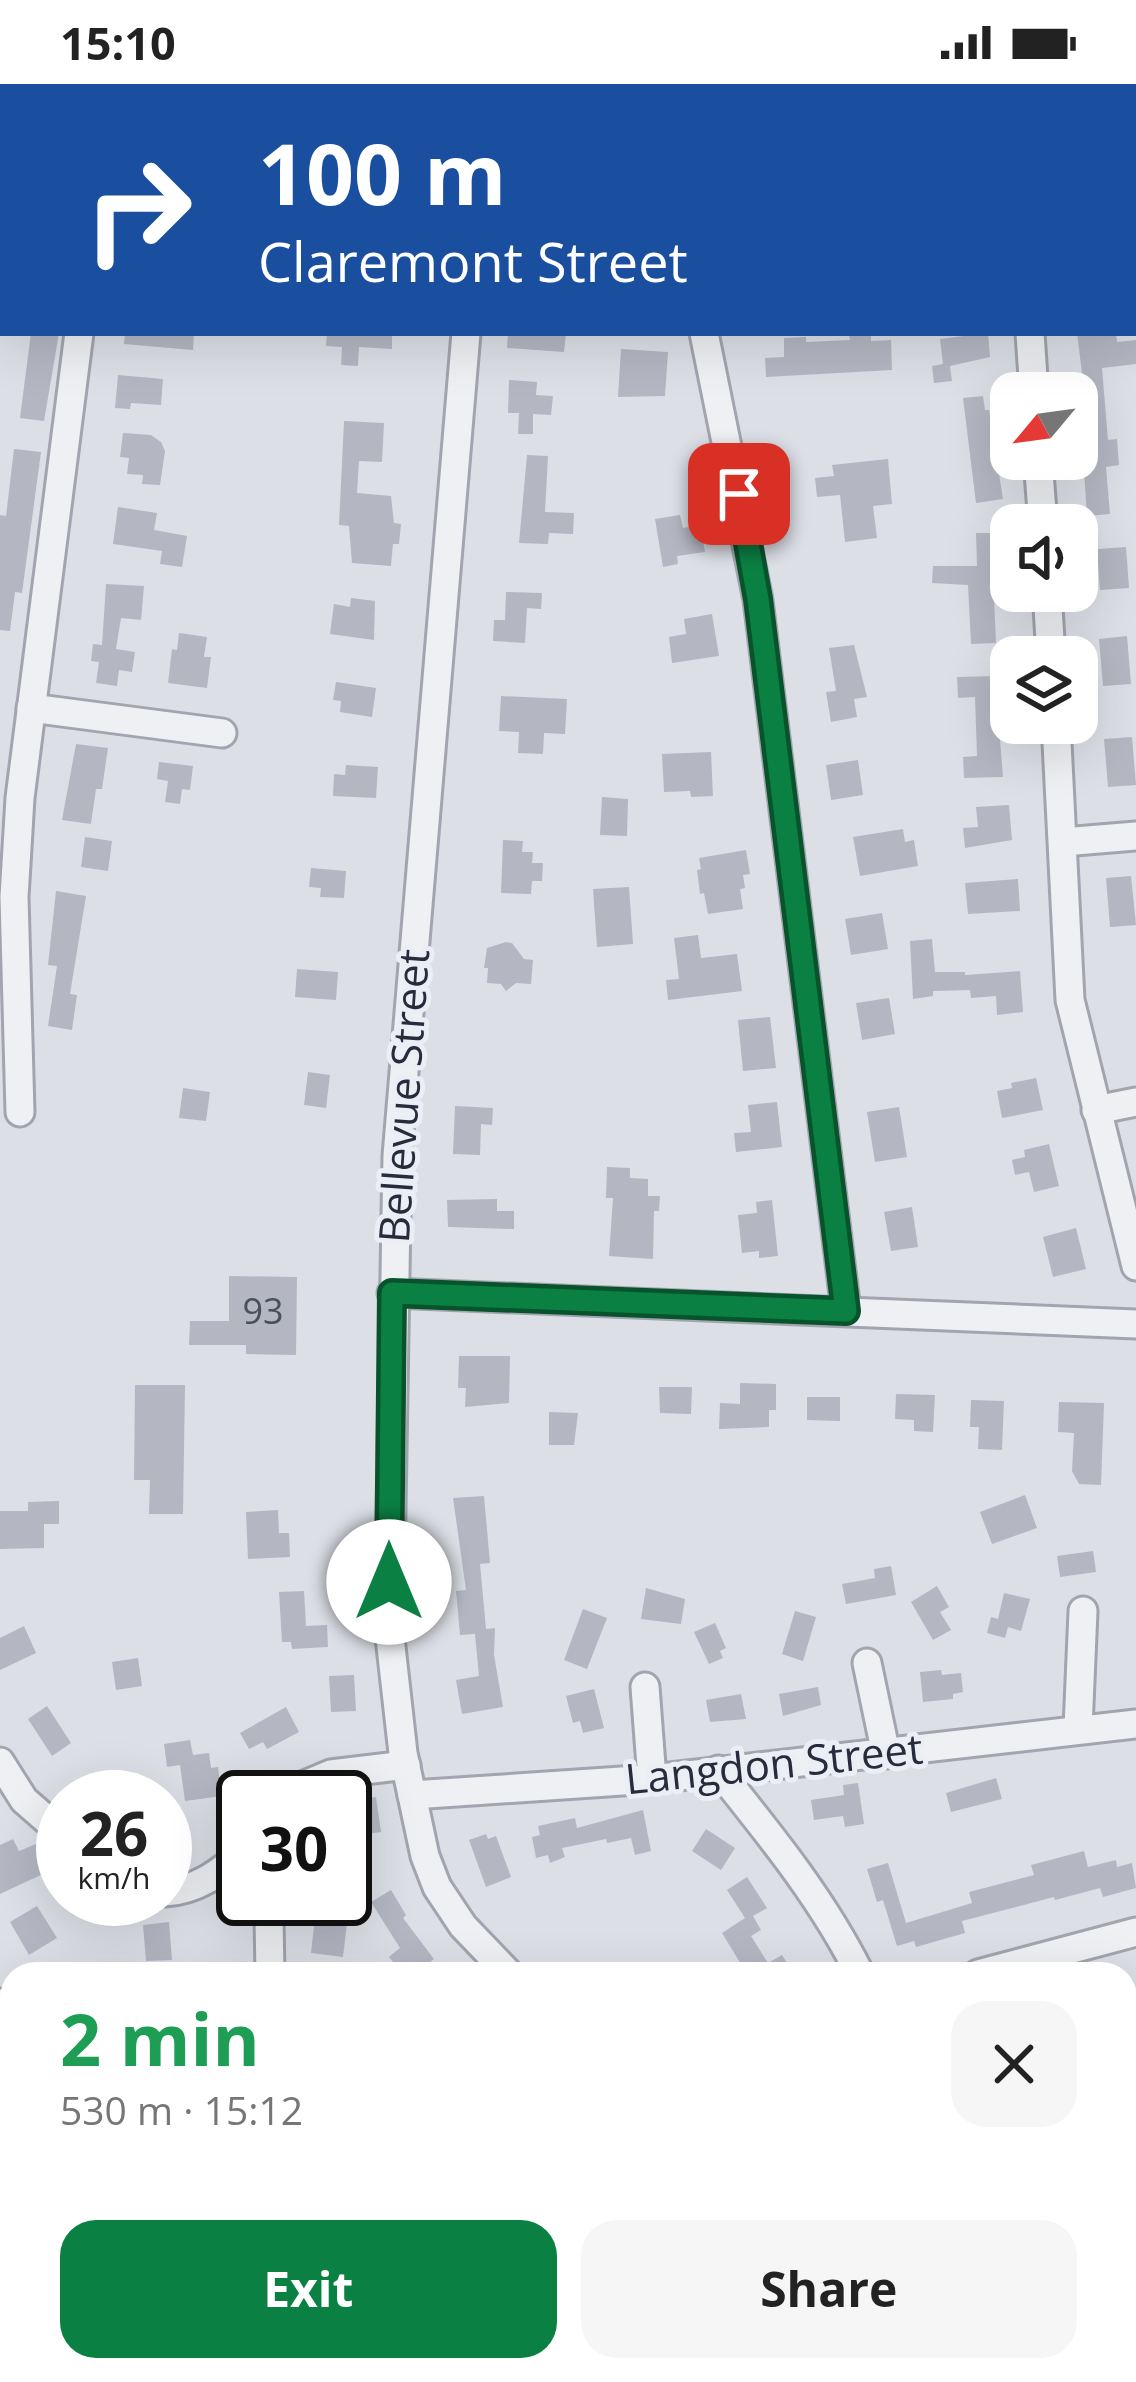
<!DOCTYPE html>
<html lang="en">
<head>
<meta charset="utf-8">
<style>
  :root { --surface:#fff; --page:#f6f6f6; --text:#222; --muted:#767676; --accent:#0b8043 }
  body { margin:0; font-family:"Open Sans",sans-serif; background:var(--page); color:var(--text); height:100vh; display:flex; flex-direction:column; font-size:45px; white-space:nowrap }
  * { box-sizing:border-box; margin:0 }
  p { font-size:39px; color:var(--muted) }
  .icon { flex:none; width:66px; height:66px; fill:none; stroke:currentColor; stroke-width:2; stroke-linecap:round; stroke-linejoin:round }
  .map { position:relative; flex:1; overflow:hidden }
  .drawer { position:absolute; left:0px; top:1878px; width:1137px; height:420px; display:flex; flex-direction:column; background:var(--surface); border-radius:36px 36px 0 0; box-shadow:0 12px 48px #0002 }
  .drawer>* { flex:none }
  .banner { position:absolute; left:0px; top:0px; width:1137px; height:252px; box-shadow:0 12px 48px #0002; background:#1a4fa0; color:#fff; overflow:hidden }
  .needle { width:78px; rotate:241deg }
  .buttons { position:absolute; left:990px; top:288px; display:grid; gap:24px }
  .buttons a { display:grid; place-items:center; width:108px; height:108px; border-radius:24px; background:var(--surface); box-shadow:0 12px 48px #0002; font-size:60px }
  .speed { position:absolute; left:36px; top:1686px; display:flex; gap:24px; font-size:60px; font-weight:700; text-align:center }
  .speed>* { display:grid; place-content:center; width:156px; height:156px; border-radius:50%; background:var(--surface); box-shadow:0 12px 48px #0002; line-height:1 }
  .speed small { font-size:30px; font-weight:400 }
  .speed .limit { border:6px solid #111; border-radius:18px; background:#fff; color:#111 }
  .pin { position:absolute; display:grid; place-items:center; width:102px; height:102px; color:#fff; margin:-51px; border-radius:24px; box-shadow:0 6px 18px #0006 }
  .me { position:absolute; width:132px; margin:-66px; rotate:0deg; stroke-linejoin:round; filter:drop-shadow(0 0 9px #0008) }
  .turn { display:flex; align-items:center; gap:42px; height:252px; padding:0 60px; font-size:54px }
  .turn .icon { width:156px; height:156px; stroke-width:2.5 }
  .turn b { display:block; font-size:84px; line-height:102px }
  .round { display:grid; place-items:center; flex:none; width:126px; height:126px; border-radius:36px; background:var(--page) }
  .head { display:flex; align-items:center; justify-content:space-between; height:204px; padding:0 60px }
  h1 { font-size:72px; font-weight:700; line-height:90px; color:#1e9e55 }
  .primary-button { display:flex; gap:24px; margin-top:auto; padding:24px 60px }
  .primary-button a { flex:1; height:138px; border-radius:36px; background:var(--accent); color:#fff; font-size:48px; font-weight:700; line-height:138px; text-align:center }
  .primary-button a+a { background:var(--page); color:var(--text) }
  .status { display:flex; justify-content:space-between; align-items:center; height:84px; padding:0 60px; background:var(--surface); direction:ltr }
  .status svg { height:33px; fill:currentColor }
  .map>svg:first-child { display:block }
  .green { fill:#c0cfbe }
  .building { fill:#b4b7c2 }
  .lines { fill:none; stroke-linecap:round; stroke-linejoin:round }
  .minor-casing { stroke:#a2a5af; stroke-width:33 }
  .major-casing { stroke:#9ca2b1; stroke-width:39 }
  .minor { stroke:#eff0f4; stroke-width:27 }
  .major { stroke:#fff; stroke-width:33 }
  .route-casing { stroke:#07532c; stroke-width:30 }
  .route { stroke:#0b8043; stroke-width:21 }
  .labels { text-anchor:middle; stroke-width:10; stroke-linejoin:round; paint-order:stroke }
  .number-label { font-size:36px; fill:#4a4e5d }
  .street-label { font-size:42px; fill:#272b3b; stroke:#ebeef4 }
</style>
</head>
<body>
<div class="status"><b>15:10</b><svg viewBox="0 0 49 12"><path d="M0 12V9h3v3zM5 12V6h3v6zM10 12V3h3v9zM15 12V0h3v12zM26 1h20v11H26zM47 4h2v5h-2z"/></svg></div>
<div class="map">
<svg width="1136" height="2298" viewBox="0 0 1136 2298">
  <rect width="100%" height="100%" fill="#dcdfe6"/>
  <!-- green -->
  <polygon class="green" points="0,2189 12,2209 12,2286 59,2286 66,2298 0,2298"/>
  <!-- building -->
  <g class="building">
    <polygon points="31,249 59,249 44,337 20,334"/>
    <polygon points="125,249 194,249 193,266 124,260"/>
    <polygon points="327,249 392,249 392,265 359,263 358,282 341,281 342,263 326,262"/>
    <polygon points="508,249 566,249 564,268 507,264"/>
    <polygon points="988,249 990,273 950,282 952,297 934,299 932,282 943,280 940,255"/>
    <polygon points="1077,249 1116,249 1117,258 1136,256 1136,280 1102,284 1108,356 1117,355 1119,381 1106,383 1110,430 1087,432 1078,298 1083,297"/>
    <polygon points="871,250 871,257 891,256 892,286 766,293 765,274 784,273 784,254 806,253 806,258 850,256 849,251"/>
    <polygon points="621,265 668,268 665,312 618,313"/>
    <polygon points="118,291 163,295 161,321 131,319 130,325 115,324"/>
    <polygon points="509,296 537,298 536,311 553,312 551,331 533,330 533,350 518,350 519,329 508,329"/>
    <polygon points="983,312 985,326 989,326 1003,415 976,419 963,314"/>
    <polygon points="344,337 384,339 382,378 359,377 357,409 391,412 394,439 401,440 399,460 393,460 391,482 352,479 349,442 339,441"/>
    <polygon points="123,349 151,351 161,358 165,367 160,401 142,400 143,391 127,390 129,374 120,373"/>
    <polygon points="14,365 41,368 22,509 15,508 10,547 0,546 0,431 6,432"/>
    <polygon points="527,371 548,372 545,428 574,429 573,450 549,449 548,460 519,459"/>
    <polygon points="888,375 892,420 873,422 877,454 845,458 840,411 817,413 815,394 834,392 832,381"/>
    <polygon points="118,423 157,429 154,446 187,452 182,483 160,480 162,467 113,460"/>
    <polygon points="680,431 683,444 700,441 705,468 677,472 678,480 663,483 655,435"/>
    <polygon points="976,449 997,449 999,492 993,492 996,559 971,560 968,501 932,499 933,482 977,482"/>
    <polygon points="1126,463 1129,504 1100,506 1097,465"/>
    <polygon points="106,500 144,502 141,536 121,534 116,565 135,568 132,588 119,586 117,602 96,599 99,578 91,577 93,560 102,561"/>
    <polygon points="506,508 542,509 541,525 527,524 525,559 493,557 494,536 505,536"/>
    <polygon points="351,514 375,517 374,556 330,550 334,520 350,523"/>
    <polygon points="712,530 719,572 672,579 669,553 686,550 684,535"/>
    <polygon points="179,549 207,553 204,573 211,573 207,604 168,599 172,565 177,566"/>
    <polygon points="1127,552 1131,600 1103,602 1099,555"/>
    <polygon points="854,561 867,613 854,615 857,633 831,638 826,608 836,607 829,564"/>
    <polygon points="995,592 1003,693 964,694 963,673 977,672 975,613 958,614 957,593"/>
    <polygon points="336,598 376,604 372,633 340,628 341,617 333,616"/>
    <polygon points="501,612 567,615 565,650 544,649 543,670 518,669 519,648 499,647"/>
    <polygon points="1132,653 1136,701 1108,703 1104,655"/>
    <polygon points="76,660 108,664 102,705 96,705 91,740 62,736"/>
    <polygon points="711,668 713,712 691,713 690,707 664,708 662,670"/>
    <polygon points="858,676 863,711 831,716 826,681"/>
    <polygon points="159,678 193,682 190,706 182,705 180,720 165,718 168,697 157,695"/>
    <polygon points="346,681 378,683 376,714 333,712 334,690 345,691"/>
    <polygon points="602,713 628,715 627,752 600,751"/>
    <polygon points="1009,721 1012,756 965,764 963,744 978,743 976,723"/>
    <polygon points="903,745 905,758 914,756 918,782 860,792 853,753"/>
    <polygon points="85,753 112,757 108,787 81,783"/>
    <polygon points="503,756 523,757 522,768 533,768 532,779 543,779 542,797 532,797 531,810 501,809"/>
    <polygon points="746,766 750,790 743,791 745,804 740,805 743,825 708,830 704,809 700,810 697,786 701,785 699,774"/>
    <polygon points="311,784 346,787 344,814 320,813 321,804 309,803"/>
    <polygon points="1131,792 1136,841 1110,843 1106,794"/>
    <polygon points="1018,795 1020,827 968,830 965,799"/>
    <polygon points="629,803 633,860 597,863 593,805"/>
    <polygon points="56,807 86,812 70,910 77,911 72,946 48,942 57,882 48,881"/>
    <polygon points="882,829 888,865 851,871 845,835"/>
    <polygon points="698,851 701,874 737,870 742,907 668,916 666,896 679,895 674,854"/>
    <polygon points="932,855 935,888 965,888 965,891 1020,887 1023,928 997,931 996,912 971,914 970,906 933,907 933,912 913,915 910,857"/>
    <polygon points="506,858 512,859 524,875 533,876 531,900 516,899 506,907 501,900 487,899 488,884 484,884 487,864"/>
    <polygon points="297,885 338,888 336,916 295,913"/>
    <polygon points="889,914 895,950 862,956 856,919"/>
    <polygon points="770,933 776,984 743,987 738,936"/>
    <polygon points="308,988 330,991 326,1024 304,1021"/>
    <polygon points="1036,994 1043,1026 1002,1034 997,1007 1012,1004 1011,999"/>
    <polygon points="183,1004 210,1008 206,1037 179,1034"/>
    <polygon points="777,1018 782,1063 736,1068 734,1049 751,1048 748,1021"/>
    <polygon points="455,1022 493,1024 492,1041 481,1040 480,1071 453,1070"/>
    <polygon points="899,1023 907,1073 875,1078 867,1028"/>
    <polygon points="1049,1060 1059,1102 1034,1108 1029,1088 1015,1091 1012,1076 1025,1073 1024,1066"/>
    <polygon points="607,1083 630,1084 630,1094 648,1095 648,1112 660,1112 659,1127 654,1127 653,1175 609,1172 613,1114 606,1114"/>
    <polygon points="497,1115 497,1127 514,1127 514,1145 448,1143 447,1116"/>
    <polygon points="772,1116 778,1172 759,1174 759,1167 742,1169 738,1131 757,1129 756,1118"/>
    <polygon points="912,1123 918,1163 891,1167 884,1128"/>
    <polygon points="1076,1144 1086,1185 1053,1193 1043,1153"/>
    <polygon points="229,1192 297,1193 296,1271 246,1270 246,1261 189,1261 190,1237 229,1237"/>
    <polygon points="459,1272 510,1272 509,1319 465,1323 466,1304 458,1304"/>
    <polygon points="740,1299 776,1300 776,1326 769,1326 769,1343 719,1345 720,1319 740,1320"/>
    <polygon points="135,1301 185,1301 183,1430 149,1430 150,1396 134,1396"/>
    <polygon points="659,1303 692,1303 691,1330 660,1329"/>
    <polygon points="896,1310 935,1311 933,1348 914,1347 914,1336 895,1335"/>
    <polygon points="807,1313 840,1313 840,1337 807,1336"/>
    <polygon points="971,1316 1004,1317 1002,1366 978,1365 979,1343 970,1343"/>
    <polygon points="1059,1318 1104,1319 1101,1401 1079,1400 1072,1387 1074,1349 1058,1348"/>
    <polygon points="549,1328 578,1329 574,1361 549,1361"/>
    <polygon points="1025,1411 1037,1444 992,1460 980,1428"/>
    <polygon points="484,1412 490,1479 480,1480 486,1545 495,1544 494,1571 503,1623 462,1630 456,1596 479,1592 475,1550 460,1551 456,1507 466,1506 453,1414"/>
    <polygon points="59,1417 59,1440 44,1440 44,1464 0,1465 0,1427 28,1427 28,1418"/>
    <polygon points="278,1426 279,1449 289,1449 290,1473 248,1475 246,1428"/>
    <polygon points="1093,1467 1096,1488 1060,1493 1057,1472"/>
    <polygon points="891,1482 896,1511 846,1520 842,1500 875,1494 874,1485"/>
    <polygon points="937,1502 949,1523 940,1528 951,1546 933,1556 911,1518"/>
    <polygon points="646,1504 685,1515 681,1540 641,1535"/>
    <polygon points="304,1507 306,1542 327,1541 328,1563 292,1565 291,1558 282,1558 279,1508"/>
    <polygon points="1004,1509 1030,1515 1021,1547 1008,1543 1005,1554 987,1549 991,1533 998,1535"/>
    <polygon points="583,1525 607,1534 587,1585 564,1576"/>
    <polygon points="795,1527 816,1533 803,1577 782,1570"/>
    <polygon points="715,1539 726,1564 720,1567 723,1574 709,1580 694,1548"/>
    <polygon points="24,1542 36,1569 0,1586 0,1554"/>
    <polygon points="138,1574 142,1602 116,1606 112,1578"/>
    <polygon points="941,1586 942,1591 961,1589 963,1608 953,1610 953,1615 923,1618 920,1588"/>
    <polygon points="354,1591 356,1627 331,1628 329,1592"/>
    <polygon points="818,1603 821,1621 783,1632 779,1610"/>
    <polygon points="594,1605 604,1644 583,1649 580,1637 573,1639 566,1612"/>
    <polygon points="741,1610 746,1635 710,1638 706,1616"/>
    <polygon points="47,1622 71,1659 52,1672 28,1635"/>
    <polygon points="286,1623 299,1648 267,1665 263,1658 249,1665 240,1649"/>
    <polygon points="190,1656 193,1671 209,1669 211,1684 218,1683 222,1712 185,1717 180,1681 167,1683 164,1660"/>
    <polygon points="996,1694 1002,1715 951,1728 946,1709"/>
    <polygon points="858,1699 864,1740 845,1743 843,1732 814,1736 811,1716 844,1711 843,1701"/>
    <polygon points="376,1713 381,1748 353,1752 348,1717"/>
    <polygon points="643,1726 651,1767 635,1771 631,1754 607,1759 606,1755 562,1764 565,1773 550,1779 548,1771 536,1774 532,1753 540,1751 538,1742 575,1734 577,1744"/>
    <polygon points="706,1745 735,1764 721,1786 692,1767"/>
    <polygon points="486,1750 488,1755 496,1752 511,1793 486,1803 469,1756"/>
    <polygon points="13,1755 19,1767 41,1758 47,1770 52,1768 58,1783 0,1810 0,1761"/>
    <polygon points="1084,1767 1088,1783 1116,1776 1117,1783 1132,1779 1136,1804 1103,1813 1100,1804 1055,1816 1054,1813 962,1837 965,1849 916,1863 914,1857 897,1862 883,1816 877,1818 867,1785 888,1779 906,1839 972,1819 969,1808 1034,1791 1031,1781"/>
    <polygon points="747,1793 767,1824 753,1832 761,1846 751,1852 768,1879 782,1871 794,1890 747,1890 722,1849 745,1834 727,1806"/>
    <polygon points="391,1806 406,1831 403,1834 434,1875 418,1888 412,1880 401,1888 389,1873 400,1864 371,1818"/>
    <polygon points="317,1815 334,1815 332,1829 348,1831 343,1873 311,1869"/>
    <polygon points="37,1822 57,1854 29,1871 10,1838"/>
    <polygon points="169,1838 172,1876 146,1877 143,1841"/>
  </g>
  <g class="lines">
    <defs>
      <g id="minor">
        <polyline points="28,0 28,3"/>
        <polyline points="763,0 764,3"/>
        <polyline points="1016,0 1017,3"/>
        <polyline points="478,3 478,0"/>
        <polyline points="466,249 397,1072 389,1545 403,1669 425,1772 437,1803 463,1842 509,1890"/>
        <polyline points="704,249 758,516 846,1227"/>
        <polyline points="1030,249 1034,309"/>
        <polyline points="1038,375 1043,441"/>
        <polyline points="1047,507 1051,573"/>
        <polyline points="31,624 222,649"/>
        <polyline points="1056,639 1070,916 1136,1182"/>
        <polyline points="1063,758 1136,752"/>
        <polyline points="1096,1026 1136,1018"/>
        <polyline points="20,1028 14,813 20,714 79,249"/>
        <polyline points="392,1209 1136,1240"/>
        <polyline points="867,1579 886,1670"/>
        <polyline points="645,1603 652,1695"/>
        <polyline points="1078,1644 1083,1527"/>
        <polyline points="0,1678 24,1716 63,1750"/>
        <path d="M718 1686C770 1751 822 1814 860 1890"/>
        <polyline points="412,1711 652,1695 1136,1640"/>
        <polyline points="276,1713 331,1690 406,1681"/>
        <path d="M165 1808C195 1807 223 1788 243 1767"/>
        <polyline points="262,1815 269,1834 270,1890"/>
        <polyline points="978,1890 1136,1848"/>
        <polyline points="1125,2117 1136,2114"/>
        <polyline points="640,2298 643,2286"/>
        <polyline points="922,2298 923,2286"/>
      </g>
      <g id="major">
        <polyline points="1134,188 1136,188"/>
        <polyline points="0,203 3,201"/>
        <polyline points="0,1922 12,1940"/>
        <polyline points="244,2286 252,2298"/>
      </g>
    </defs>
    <!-- minor casing -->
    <use href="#minor" class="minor-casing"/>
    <!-- major casing -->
    <use href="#major" class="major-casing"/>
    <!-- minor -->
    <use href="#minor" class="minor"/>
    <!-- major -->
    <use href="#major" class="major"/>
  </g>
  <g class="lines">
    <defs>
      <polyline id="route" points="389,1498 392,1209 846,1227 758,515 739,410"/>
    </defs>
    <!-- route casing -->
    <use href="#route" class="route-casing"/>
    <!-- route -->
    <use href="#route" class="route"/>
  </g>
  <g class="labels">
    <!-- number labels -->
    <g class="number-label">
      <text x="263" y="1240">93</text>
    </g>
    <!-- street labels -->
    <g class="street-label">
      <text transform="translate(404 1012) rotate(-86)" y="15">Bellevue Street</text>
      <text transform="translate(774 1680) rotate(-6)" y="15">Langdon Street</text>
    </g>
  </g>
</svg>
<div class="buttons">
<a><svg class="needle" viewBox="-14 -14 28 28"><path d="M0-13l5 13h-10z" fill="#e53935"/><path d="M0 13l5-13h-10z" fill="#767676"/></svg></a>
<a><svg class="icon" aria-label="sound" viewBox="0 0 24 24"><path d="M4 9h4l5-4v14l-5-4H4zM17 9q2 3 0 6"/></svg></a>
<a><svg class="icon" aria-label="layers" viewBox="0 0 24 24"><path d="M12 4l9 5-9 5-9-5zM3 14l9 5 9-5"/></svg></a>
</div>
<div class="speed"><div>26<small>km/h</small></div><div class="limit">30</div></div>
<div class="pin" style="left:739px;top:410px;background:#d93025"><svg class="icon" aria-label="arrive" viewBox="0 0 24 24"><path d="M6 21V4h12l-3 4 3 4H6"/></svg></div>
<svg class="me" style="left:389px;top:1498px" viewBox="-20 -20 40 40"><circle r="19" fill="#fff"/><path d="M0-13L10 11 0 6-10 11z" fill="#0b8043"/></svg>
<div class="banner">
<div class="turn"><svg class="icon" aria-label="right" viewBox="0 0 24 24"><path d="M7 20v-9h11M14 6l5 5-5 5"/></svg><div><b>100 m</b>Claremont Street</div></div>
</div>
<section class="drawer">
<div class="head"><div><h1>2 min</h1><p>530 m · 15:12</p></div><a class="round"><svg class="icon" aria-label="close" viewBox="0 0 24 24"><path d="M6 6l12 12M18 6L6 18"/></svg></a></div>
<div class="primary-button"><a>Exit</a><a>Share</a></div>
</section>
</div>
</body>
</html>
